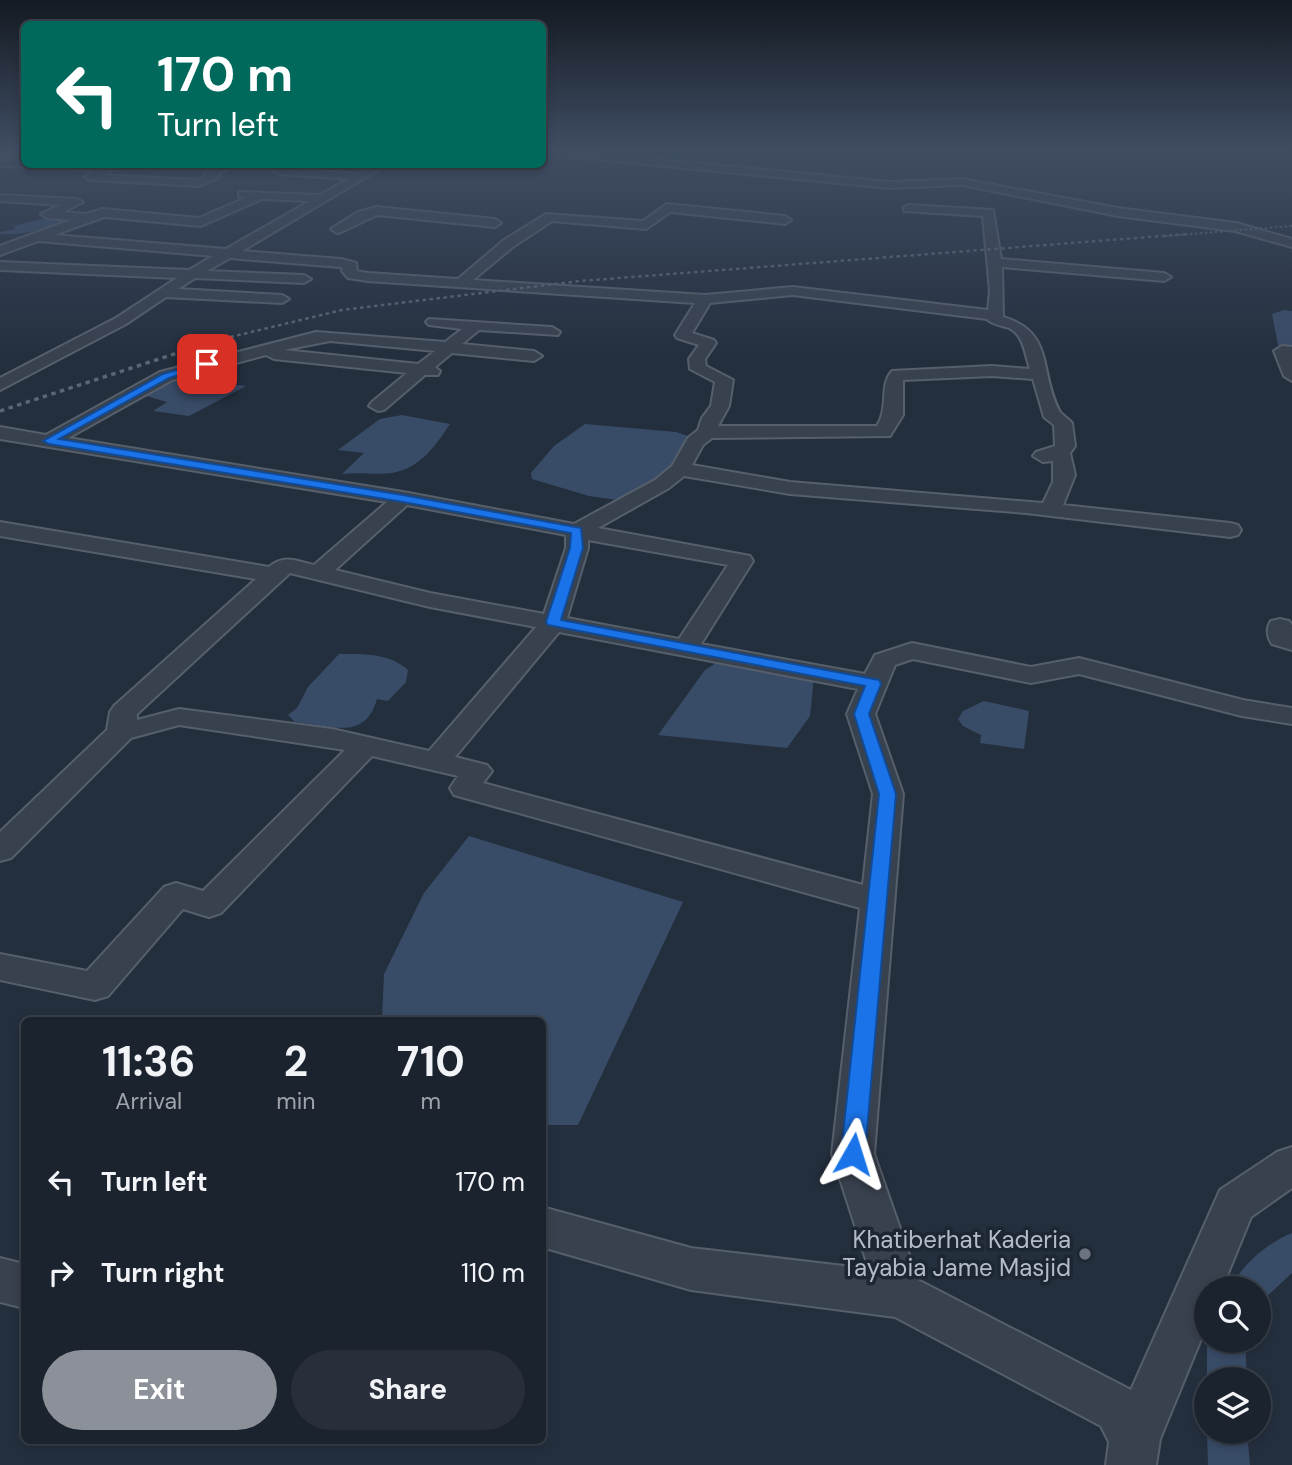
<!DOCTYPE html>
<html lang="en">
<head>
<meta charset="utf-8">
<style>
  :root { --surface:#1b232e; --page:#282f3a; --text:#f1f3f6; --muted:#a0a4aa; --line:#39404a; --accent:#8c9099 }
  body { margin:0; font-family:"DM Sans",sans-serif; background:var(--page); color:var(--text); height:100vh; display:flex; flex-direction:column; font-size:26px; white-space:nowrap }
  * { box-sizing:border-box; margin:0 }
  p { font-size:23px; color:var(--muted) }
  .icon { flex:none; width:38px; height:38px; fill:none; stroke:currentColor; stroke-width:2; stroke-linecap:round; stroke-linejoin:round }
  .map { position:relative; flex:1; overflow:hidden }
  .panel { position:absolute; left:21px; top:1017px; width:525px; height:427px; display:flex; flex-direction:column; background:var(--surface); border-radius:10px; box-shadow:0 4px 10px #0003,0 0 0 2px var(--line) }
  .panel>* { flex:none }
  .hud { position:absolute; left:21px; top:21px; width:525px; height:147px; border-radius:10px; box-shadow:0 4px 10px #0003,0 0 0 2px var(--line); background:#00695c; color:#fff; overflow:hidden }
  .buttons { position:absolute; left:1194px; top:1276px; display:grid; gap:14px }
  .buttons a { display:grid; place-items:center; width:77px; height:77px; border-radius:50%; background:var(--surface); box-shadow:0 4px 10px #0003,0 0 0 2px var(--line); font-size:35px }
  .pin { position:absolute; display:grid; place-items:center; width:60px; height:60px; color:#fff; margin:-30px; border-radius:14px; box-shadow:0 4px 10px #0006 }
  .me { position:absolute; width:77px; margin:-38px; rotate:6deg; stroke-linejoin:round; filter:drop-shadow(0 0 5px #0008) }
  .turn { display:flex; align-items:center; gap:24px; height:147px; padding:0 21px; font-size:32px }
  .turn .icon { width:91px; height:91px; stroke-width:2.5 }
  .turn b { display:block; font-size:49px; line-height:60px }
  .eta { display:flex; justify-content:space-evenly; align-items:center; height:119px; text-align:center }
  .eta b { font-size:42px; font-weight:700; line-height:49px }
  .action { display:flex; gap:14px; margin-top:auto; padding:14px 21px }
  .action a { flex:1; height:80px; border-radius:42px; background:var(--accent); color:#fff; font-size:28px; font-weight:700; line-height:80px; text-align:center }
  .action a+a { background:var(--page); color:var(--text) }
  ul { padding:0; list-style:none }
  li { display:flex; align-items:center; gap:21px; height:91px; padding:0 21px }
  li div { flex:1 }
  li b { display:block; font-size:26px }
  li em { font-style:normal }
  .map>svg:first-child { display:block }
  .water { fill:#394c67 }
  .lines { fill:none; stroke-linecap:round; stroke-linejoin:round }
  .canal { fill:#394c67; fill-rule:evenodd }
  .minor-casing { stroke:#565f6c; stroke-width:4 }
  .highway-casing { stroke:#434c59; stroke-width:4 }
  .minor { fill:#38414e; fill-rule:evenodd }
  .highway { fill:#746855; fill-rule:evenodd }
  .rail-far2 { stroke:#5a6575; stroke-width:2; stroke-dasharray:2.5 2.5; stroke-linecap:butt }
  .rail-far1 { stroke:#5a6575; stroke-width:2.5; stroke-dasharray:3.5 3.5; stroke-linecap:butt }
  .rail { stroke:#5a6575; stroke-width:3.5; stroke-dasharray:4.5 4.5; stroke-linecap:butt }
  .route { fill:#1a73e8; stroke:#114b97; stroke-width:2 }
  .worship-dot { fill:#6b7280; stroke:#1d2633; stroke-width:2.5 }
  .labels { text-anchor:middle; stroke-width:7; stroke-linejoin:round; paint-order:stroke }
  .near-poi-label { font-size:24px; fill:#b4bcc9; stroke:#1d2633; text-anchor:end }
</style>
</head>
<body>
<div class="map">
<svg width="1292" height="1465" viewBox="0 0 1292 1465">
  <rect width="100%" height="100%" fill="#242f3e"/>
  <!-- water -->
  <g class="water">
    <path d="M47 218 63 219 60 221 65 222C49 228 33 232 16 234 9 235 7 233 0 235V232L16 229 13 226Z"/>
    <polygon points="1284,310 1292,311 1292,349 1278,345 1272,314"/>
    <polygon points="167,377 246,386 189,416 153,411 167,402 143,395"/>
    <path d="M402 415 450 424C435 446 421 468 392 473 378 475 359 472 342 474L364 453 338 450 380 419Z"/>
    <polygon points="585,424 676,432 691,437 670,467 654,480 618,500 589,496 532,479 531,473 554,446"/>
    <path d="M339 654C362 654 390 653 408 670L406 682 388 701 377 699C365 742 330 725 295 722L288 715 297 708 308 687Z"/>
    <polygon points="727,656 814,677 810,716 787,748 658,735 705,670"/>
    <polygon points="984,701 1029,711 1024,749 980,743 981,735 963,726 958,719 963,711"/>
    <polygon points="469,836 683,902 578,1125 543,1125 542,1020 382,1020 384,974 424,893"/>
  </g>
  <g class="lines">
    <!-- canal -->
    <g class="canal">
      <path d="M1292 1233V1273L1262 1301 1258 1302V1288H1231C1240 1266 1269 1242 1292 1233Z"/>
      <polygon points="1207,1340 1245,1340 1247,1379 1207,1379"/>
      <polygon points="1207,1432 1247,1432 1250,1465 1208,1465"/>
    </g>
    <defs>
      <g id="minor">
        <polygon points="542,151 572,151 890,182 962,179 1118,208 1236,223 1292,239 1292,247 1235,231 1118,216 962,185 890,188 542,154"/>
        <polygon points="0,160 24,161 24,164 29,164 24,167 0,166"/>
        <polygon points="38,164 110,165 115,168 104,175 197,180 204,177 204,173 222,164 237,164 218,174 218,178 199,186 90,180 85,177 96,170 43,167"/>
        <path d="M272 164H294L292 169 359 174 375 164H388L242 251 341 259 356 263 357 271 368 273 458 279 504 240 546 214 643 221 667 204 785 216 791 220 785 224 670 212 646 229 552 221 514 246 473 280 705 295 793 287 988 310 990 291 983 216 904 211V207L908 205 993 210 1001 259 1164 273 1171 277 1164 281 1002 267 1003 317C1056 333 1038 372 1060 412 1063 416 1069 419 1072 423L1075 446 1070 453 1075 475 1063 505 1230 523 1238 525 1241 530 1238 535 1230 537 1026 513 790 494 684 476 669 488 598 528 750 556 753 561 701 644 865 674 875 655 912 643 1031 667 1079 658 1243 700 1292 708V724L1242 716 1079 674 1031 683 913 659 895 665 875 714 903 794 874 1154 918 1280 1131 1390 1220 1190 1277 1152 1292 1147V1188L1251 1217 1222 1288H1206V1327L1160 1439 1156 1465H1106L1109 1442 1101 1426 895 1317 691 1290 542 1247V1207L691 1248 869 1269 832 1154 860 908 454 795 450 788 458 776 372 756 221 913 209 917 183 909 108 996 95 1000 0 980V954L87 971 164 887 176 883 203 891 345 750 179 725 131 738 11 858 0 861V832L107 730 110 712 114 706 256 579 0 536V522L269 567C284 554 296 561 314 565L387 502 0 439V427L46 435 160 372 316 332 445 342 462 329 429 325 426 322 429 319 552 327 560 332 558 335 479 330 462 344 534 351 542 356 534 361 452 353 435 367 440 371 438 375H425L384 410 378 411 369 406 372 402 407 373 274 359 266 355 172 380 68 438 403 492 574 524 655 480 672 466 688 438 698 430 702 418 711 406 715 382 690 369 689 359 699 345 677 338 675 335 695 303 368 281 348 278 342 271 343 268 340 267 230 258 207 271 304 275 311 279 304 283 195 278 178 289 282 295 289 299 282 303 166 297 126 324 0 390V378L116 318 177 278 0 270V262L189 270 213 256 38 241 0 255V246L71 220 47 218 41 214 60 205 0 201V195L77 199 83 202 63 212 86 214 103 209 199 218 245 198 239 196V192L320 195 349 179 279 174 274 171 278 167ZM262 199 310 201 226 249 54 235 104 217 201 226ZM793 295 987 319C993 325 1001 325 1009 328 1024 335 1025 355 1030 369L992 366 892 371C879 385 889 408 877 426H718L729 406 733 380 706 366 705 359 716 343 714 340 692 333 710 303ZM330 341 435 351 418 364 284 350ZM992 376 1033 379 1044 417 1054 425 1055 446 1036 452 1033 456 1043 462 1053 461V482L1043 503 790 482 692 465 703 445 712 438 890 436 903 415V380ZM407 505 566 535V548L544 614 430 593 335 570ZM588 540 728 565 679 639 567 618 588 548ZM290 573 430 607 536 627 429 751 332 729 179 709 137 720V714ZM559 632 858 689 847 714 873 794 863 885 483 783 492 771 487 765 455 757Z"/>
        <polygon points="377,207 495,219 501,223 495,227 377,215 341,232 337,233 331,229 358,212"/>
        <polygon points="1282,346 1292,347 1292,381 1284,376 1274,351"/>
        <path d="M1280 619 1289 621 1292 625V650L1272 644C1267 637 1266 628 1271 621Z"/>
        <polygon points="0,1258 24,1264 24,1308 0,1302"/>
      </g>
      <polygon id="highway" points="8,151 24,151 24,152 0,165 0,155"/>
    </defs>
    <!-- minor casing -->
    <use href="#minor" class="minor-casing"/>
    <!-- highway casing -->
    <use href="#highway" class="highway-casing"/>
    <!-- minor -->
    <use href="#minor" class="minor"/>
    <!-- highway -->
    <use href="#highway" class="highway"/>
    <!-- rail-far2 -->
    <polyline class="rail-far2" points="1165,236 1292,226"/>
    <!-- rail-far1 -->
    <polyline class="rail-far1" points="210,342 342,310 580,281 1188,234"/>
    <!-- rail -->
    <polyline class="rail" points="0,411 217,340"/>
  </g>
  <!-- sky -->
  <linearGradient id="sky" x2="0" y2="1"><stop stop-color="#141a22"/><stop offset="0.42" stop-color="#3f4d63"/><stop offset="1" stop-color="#3f4d63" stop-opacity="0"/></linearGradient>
  <rect width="1292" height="356" fill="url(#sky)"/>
  <!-- route -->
  <polygon class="route" points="207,361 212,364 211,366 169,378 59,439 403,495 581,528 583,548 561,620 879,680 881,684 869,714 896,794 865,1154 861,1161 853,1164 845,1161 841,1154 879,794 854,714 865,686 548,625 546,622 570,548 571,533 403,502 49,444 43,441 163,374"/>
  <!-- markers -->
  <circle class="worship-dot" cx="1085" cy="1254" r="7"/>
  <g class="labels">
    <!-- near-poi labels -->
    <g class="near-poi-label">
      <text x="1071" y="1248">Khatiberhat Kaderia<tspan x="1071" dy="28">Tayabia Jame Masjid</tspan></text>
    </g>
  </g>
</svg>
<div class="buttons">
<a><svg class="icon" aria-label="search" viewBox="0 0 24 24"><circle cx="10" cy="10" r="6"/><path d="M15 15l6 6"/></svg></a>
<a><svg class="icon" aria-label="layers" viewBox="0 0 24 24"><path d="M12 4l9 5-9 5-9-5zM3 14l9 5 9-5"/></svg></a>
</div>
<div class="pin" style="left:207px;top:364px;background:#d93025"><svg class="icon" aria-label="arrive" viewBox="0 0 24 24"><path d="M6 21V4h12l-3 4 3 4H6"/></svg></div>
<svg class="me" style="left:853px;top:1154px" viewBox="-20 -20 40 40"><path d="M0-17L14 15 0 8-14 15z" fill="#1a73e8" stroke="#fff" stroke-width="4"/></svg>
<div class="hud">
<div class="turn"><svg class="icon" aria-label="left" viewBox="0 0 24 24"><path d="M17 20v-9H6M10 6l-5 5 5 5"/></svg><div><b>170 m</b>Turn left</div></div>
</div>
<section class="panel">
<div class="eta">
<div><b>11:36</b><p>Arrival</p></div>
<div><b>2</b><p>min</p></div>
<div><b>710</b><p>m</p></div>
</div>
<ul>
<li><svg class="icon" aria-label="left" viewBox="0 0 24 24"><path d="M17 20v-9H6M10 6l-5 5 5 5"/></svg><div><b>Turn left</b></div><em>170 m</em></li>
<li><svg class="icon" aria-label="right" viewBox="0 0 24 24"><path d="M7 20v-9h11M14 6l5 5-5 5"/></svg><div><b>Turn right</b></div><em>110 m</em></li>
</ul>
<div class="action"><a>Exit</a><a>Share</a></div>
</section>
</div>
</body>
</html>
